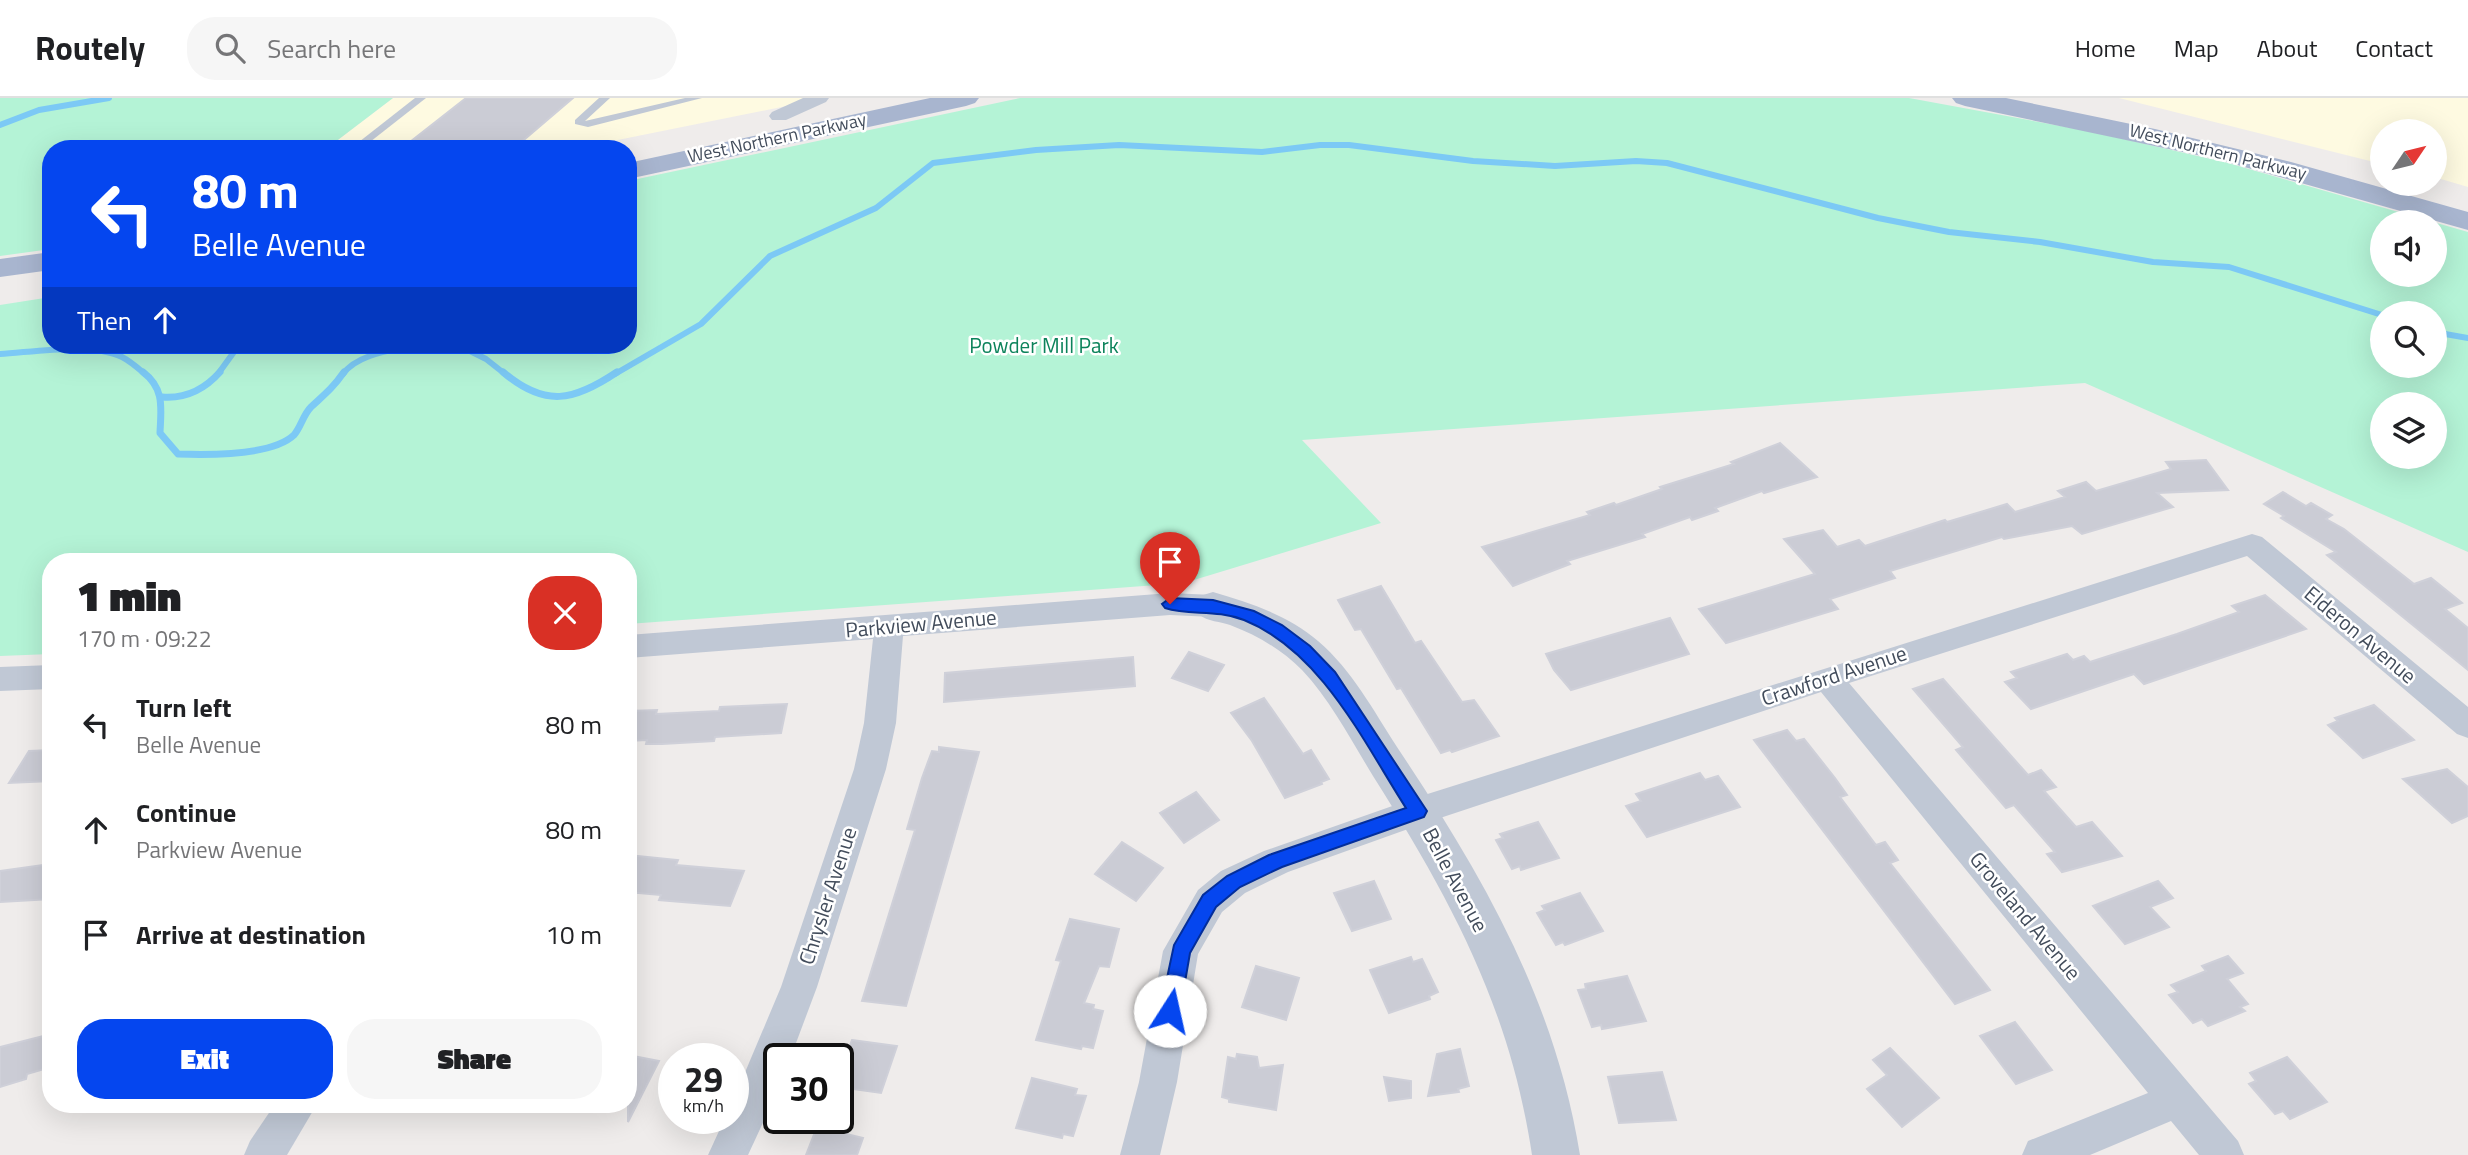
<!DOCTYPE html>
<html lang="en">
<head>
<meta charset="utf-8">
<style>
  :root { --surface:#fff; --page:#f6f6f6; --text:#202124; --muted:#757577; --line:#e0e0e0; --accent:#0546ef }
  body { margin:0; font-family:"Titillium Web",sans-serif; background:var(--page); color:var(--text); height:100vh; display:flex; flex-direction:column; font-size:26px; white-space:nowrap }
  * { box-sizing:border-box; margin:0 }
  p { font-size:23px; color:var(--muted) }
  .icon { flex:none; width:38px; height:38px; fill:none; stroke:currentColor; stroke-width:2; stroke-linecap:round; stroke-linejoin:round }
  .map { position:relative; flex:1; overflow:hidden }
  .drawer { position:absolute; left:42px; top:455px; width:595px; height:560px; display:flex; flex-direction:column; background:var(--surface); border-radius:28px; box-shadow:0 7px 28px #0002 }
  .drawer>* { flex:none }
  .hud { position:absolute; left:42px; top:42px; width:595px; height:214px; border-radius:28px; box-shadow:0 7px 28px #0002; background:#0546ef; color:#fff; overflow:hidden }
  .needle { width:46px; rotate:55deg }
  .tools { position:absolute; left:2370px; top:21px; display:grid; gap:14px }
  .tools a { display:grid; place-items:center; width:77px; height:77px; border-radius:50%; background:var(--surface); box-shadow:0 7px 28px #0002; font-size:35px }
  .speed { position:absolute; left:658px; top:945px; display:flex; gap:14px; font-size:35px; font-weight:700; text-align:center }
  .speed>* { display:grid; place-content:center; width:91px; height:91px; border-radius:50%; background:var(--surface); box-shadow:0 7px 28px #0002; line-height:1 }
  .speed small { font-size:18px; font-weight:400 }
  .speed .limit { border:4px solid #111; border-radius:10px; background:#fff; color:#111 }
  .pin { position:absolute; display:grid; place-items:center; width:60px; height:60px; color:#fff; margin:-72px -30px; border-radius:50% 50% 50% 0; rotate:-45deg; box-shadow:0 0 7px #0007 }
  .pin .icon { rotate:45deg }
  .me { position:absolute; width:77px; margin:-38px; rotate:10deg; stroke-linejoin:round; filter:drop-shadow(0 0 5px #0008) }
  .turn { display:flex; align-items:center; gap:24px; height:147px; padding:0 35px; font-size:32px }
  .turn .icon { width:91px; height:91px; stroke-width:2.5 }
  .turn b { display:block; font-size:49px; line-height:60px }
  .then { display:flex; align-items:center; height:66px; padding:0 35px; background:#0003; gap:14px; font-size:26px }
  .round { display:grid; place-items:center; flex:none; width:74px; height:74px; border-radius:28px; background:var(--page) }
  .overview { display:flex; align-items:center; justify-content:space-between; height:119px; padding:0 35px }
  h1 { font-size:42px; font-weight:800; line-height:52px }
  .primary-button { display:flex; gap:14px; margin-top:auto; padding:14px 35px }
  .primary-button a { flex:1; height:80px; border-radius:28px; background:var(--accent); color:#fff; font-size:28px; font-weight:800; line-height:80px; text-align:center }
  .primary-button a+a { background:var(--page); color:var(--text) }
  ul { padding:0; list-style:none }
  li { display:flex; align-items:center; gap:21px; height:105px; padding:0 35px }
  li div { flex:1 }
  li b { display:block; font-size:26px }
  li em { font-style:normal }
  header { display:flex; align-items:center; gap:42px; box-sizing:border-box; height:98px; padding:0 35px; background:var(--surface); border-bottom:2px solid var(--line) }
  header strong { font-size:33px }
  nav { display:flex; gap:38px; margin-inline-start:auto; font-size:24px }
  .search { width:490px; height:63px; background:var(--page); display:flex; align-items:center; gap:18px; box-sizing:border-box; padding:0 24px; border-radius:28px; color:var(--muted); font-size:26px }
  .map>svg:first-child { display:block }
  .commercial { fill:#fefae1 }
  .green { fill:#b4f3d6; fill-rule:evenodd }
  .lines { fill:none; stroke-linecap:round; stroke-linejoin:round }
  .stream-far1 { stroke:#7cc9f5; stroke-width:6 }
  .stream { stroke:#7cc9f5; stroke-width:7 }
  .building { fill:#cbccd5; stroke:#cfd0d9; stroke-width:2 }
  .service { fill:#c0c8d5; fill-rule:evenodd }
  .minor { fill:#c0c8d5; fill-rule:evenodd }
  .tertiary { fill:#c0c8d5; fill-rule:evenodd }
  .primary { fill:#a8b5cf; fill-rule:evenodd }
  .route { fill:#0546ef; stroke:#032e9b; stroke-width:2 }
  .labels { text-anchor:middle; stroke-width:5; stroke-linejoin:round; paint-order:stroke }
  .far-street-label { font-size:18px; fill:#424c5b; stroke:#fff }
  .park-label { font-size:21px; fill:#0c835b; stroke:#fff }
  .street-label { font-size:21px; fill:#424c5b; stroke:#fff }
</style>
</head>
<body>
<header>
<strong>Routely</strong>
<div class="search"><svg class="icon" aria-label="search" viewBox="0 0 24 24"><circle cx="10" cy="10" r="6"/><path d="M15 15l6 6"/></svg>Search here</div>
<nav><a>Home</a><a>Map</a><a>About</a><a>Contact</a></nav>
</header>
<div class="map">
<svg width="2468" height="1057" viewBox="0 0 2468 1057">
  <rect width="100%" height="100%" fill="#efeceb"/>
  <!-- commercial -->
  <g class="commercial">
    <polygon points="393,0 826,0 573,51 326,51"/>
    <polygon points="2119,0 2468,0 2468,89 2434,79 2434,33 2382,33 2382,66"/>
  </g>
  <!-- green -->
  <g class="green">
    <polygon points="0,0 393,0 326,51 51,51 51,151 0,158"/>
    <path d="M1020 0H1909L2093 34 2228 65 2468 134V454L2085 285 1302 342 1381 425 1184 485 628 526V464H51V556L0 558V207L51 199V247H628V83ZM2382 124H2434V177H2382ZM2382 215H2434V268H2382ZM2382 306H2434V359H2382Z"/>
  </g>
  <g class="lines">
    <!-- stream-far1 -->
    <g class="stream-far1">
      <polyline points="0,27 39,12 109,0"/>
      <polyline points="2434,234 2468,240"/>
      <polyline points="458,247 486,261 505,276"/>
      <path d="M0 256C34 254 91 244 122 259 130 263 138 270 145 276"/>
      <polyline points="218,276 239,247"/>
      <path d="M343 276C357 256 393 252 415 247"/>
      <polyline points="615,276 701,226 770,158 876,110 933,65 1036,52 1119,47 1262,54 1320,47 1349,47 1473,63 1555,68 1636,63 1667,65 1878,120 1949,134 2040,144 2153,164 2229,169 2382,217"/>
    </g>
    <!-- stream -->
    <g class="stream">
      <path d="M143 274C165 291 161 310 160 335L178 356C207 357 272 358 294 337 301 329 303 317 311 309 325 296 332 291 344 274"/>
      <path d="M503 274C545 310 574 303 617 274"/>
      <path d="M162 299C186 301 204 292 220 274"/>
    </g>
  </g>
  <!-- building -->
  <g class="building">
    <polygon points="466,0 573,0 519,46 499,51 401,51"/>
    <polygon points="1780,345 1817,379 1764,395 1762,393 1715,410 1718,413 1692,422 1690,419 1642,436 1645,439 1567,463 1570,466 1513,488 1482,449 1590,417 1587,414 1614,405 1616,407 1662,391 1660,389 1734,366 1731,364"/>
    <polygon points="2206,362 2228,392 2157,395 2173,409 2082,436 2072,428 2004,441 2002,439 1890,473 1895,480 1830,501 1838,511 1726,545 1699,511 1815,476 1784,441 1823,432 1837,449 1859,442 1865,448 1945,422 1947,424 2007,406 2015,414 2065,399 2058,393 2086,384 2096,393 2171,371 2166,364"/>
    <polygon points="2283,394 2306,408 2311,405 2332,417 2326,421 2344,431 2414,486 2431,480 2462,505 2445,511 2468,530 2468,572 2327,457 2336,454 2281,420 2284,418 2264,406"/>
    <polygon points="1381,488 1415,545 1421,543 1462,604 1474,602 1499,638 1452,654 1450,652 1441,655 1401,590 1397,591 1361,531 1355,532 1338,502"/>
    <polygon points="2265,497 2306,531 2144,586 2134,576 2031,611 2005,584 2017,580 2011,574 2067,556 2073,562 2084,558 2090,564 2177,536 2239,514 2232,508"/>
    <polygon points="1670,520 1689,556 1571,592 1554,572 1546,556"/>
    <polygon points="1189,554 1224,567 1208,593 1172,580"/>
    <polygon points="1133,559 1135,588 944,604 945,575"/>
    <polygon points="1943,581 2028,677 2041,672 2056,689 2044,693 2076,729 2092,724 2122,758 2062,774 2047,756 2055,754 2014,707 2006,710 1956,652 1963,649 1913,591"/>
    <polygon points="1264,600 1303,656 1311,652 1329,681 1321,684 1322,686 1285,700 1252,643 1231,615"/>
    <polygon points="787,606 781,635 715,639 714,643 662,646 646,646 647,642 628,643 628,613 657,612 656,616 719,613 720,609"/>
    <polygon points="2374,607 2414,642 2363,660 2328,627 2338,623 2335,620"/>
    <polygon points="1787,632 1796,643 1804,641 1835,680 1847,697 1840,699 1876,747 1885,744 1898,762 1890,765 1990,892 1955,906 1754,642"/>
    <polygon points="939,649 979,654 906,908 862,903 915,732 907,731 922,680 932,653 939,654"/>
    <polygon points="51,652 51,683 9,685 29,653"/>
    <polygon points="2447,671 2468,689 2468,718 2452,725 2403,681"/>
    <polygon points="1700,675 1705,682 1718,678 1740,709 1647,739 1626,708 1641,703 1636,696"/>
    <polygon points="1196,694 1219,722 1184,745 1160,715"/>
    <polygon points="1538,724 1559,760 1521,772 1520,768 1512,771 1496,742 1503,740 1500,736"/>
    <polygon points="1122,744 1163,770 1136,803 1095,776"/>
    <polygon points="628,757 678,762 676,767 744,773 730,808 659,802 661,797 628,794"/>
    <polygon points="51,766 51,801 0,804 0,773"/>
    <polygon points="1374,783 1391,821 1352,833 1334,795"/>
    <polygon points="2158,783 2173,800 2150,809 2169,829 2125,846 2093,808"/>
    <polygon points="1580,795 1603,833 1565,847 1563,844 1556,847 1537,815 1545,812 1542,808"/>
    <polygon points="1070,821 1119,831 1109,869 1099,868 1084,905 1094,907 1093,911 1103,913 1093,950 1082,948 1081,951 1036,942 1061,863 1056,862"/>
    <polygon points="2228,858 2243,875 2227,881 2248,906 2240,909 2245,913 2208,928 2202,921 2193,925 2169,897 2178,894 2171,887 2206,873 2202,868"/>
    <polygon points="1411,859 1413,864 1422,861 1438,894 1429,898 1430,901 1389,915 1370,872"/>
    <polygon points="1256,868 1299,880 1286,922 1242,909"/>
    <polygon points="1627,878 1646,923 1602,931 1601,927 1592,929 1578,892 1586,891 1585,886"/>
    <polygon points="2015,924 2052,972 2016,986 1980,938"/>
    <polygon points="51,936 51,969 27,976 26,981 0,989 0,949"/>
    <polygon points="852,942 897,948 881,995 838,989 838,980"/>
    <polygon points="1890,950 1939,1000 1902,1029 1867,991 1887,977 1873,962"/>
    <polygon points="1460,951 1469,988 1458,991 1459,994 1428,998 1437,956"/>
    <polygon points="1237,956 1257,959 1259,970 1283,967 1276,1012 1229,1004 1229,1001 1222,999 1228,959 1236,961"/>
    <polygon points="628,957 659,963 628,1024"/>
    <polygon points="2287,959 2327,1004 2290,1021 2283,1013 2275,1016 2249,986 2256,983 2250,975"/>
    <polygon points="1662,974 1676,1022 1619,1025 1608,979"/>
    <polygon points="1384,979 1411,983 1411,1000 1389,1003"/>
    <polygon points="1032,980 1077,991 1075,997 1086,998 1073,1038 1063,1036 1062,1040 1016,1030"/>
    <polygon points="817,1029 863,1040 857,1057 806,1057"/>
  </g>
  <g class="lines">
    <!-- service -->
    <g class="service">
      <polygon points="415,0 426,0 361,51 350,51"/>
      <polygon points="599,0 610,0 585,23 685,0 702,0 588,29 575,26 575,22"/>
    </g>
    <!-- minor -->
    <g class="minor">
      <polygon points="803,0 829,0 826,4 786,22 772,22 769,18 772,14"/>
      <polygon points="2252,436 2262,439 2468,609 2468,640 2457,636 2247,458 1849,585 2238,1043 2244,1057 2199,1057 2171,1023 2090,1057 2022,1057 2028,1043 2148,995 1821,594 1422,726 1288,774 1245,795 1222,814 1198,856 1177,984 1160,1057 1120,1057 1139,984 1163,853 1198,792 1221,773 1264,753 1418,699"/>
      <polygon points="1170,495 1213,497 1223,500 1228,508 1223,516 1213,519 1170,517 903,538 896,625 886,671 817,889 790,961 779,961 779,990 748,1057 708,1057 725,1020 733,1020 733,1003 781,889 854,671 864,625 873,541 628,560 628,537"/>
      <polygon points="51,567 51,591 0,593 0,569"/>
      <polygon points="275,1006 317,1006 287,1057 244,1057 250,1043"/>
    </g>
    <!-- tertiary -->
    <path class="tertiary" d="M1213 494C1250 505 1288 517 1318 543 1352 572 1373 612 1397 649 1483 778 1555 902 1580 1057H1532C1510 910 1451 802 1373 678 1351 642 1331 603 1302 572 1282 552 1257 537 1230 527 1222 524 1206 523 1200 517 1197 515 1197 511 1195 508L1200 498Z"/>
    <!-- primary -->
    <g class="primary">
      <polygon points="930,0 979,0 975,5 966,8 628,81 628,65"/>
      <polygon points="1952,0 2006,0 2155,31 2291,64 2468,114 2468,132 2216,61 1965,8 1956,5"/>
      <polygon points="51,154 51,172 0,179 0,161"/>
    </g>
  </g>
  <!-- route -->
  <path class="route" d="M1170 500 1213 502 1254 513 1282 527 1310 548 1335 574 1427 713 1424 719 1282 769 1240 789 1216 809 1190 855 1180 913 1177 919 1170 922 1163 919 1160 913 1174 847 1203 797 1227 778 1269 757 1406 710C1363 643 1321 553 1244 522 1215 511 1190 518 1165 510L1162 506Z"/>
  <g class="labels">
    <!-- far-street labels -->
    <g class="far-street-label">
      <text transform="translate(777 40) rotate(-12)" y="6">West Northern Parkway</text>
      <text transform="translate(2218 54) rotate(14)" y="6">West Northern Parkway</text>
    </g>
    <!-- park labels -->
    <g class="park-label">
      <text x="1044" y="255">Powder Mill Park</text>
    </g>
    <!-- street labels -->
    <g class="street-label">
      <text transform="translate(921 526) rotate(-5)" y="7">Parkview Avenue</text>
      <text transform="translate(2360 537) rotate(40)" y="7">Elderon Avenue</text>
      <text transform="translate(1834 578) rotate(-18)" y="7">Crawford Avenue</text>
      <text transform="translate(1455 782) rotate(62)" y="7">Belle Avenue</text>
      <text transform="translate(828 798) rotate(-72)" y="7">Chrysler Avenue</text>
      <text transform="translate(2025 818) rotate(50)" y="7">Groveland Avenue</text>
    </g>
  </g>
</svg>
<div class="tools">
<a><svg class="needle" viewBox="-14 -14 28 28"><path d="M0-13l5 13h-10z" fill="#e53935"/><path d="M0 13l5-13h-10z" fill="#757577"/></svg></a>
<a><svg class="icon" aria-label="sound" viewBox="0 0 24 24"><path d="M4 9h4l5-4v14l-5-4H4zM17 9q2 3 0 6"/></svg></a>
<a><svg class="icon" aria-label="search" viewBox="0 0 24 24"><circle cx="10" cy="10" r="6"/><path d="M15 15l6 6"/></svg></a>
<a><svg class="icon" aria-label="layers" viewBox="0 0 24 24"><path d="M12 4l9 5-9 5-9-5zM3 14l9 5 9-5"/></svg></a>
</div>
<div class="speed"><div>29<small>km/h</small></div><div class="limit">30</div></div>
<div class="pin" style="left:1170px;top:506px;background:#d93025"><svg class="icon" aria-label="arrive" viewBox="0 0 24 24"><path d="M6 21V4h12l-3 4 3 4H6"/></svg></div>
<svg class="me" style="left:1170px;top:913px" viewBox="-20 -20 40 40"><circle r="19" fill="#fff"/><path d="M0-13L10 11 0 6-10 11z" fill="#0546ef"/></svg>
<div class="hud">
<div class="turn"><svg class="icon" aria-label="left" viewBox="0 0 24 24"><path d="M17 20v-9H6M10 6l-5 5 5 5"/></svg><div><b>80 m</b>Belle Avenue</div></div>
<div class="then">Then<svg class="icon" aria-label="ahead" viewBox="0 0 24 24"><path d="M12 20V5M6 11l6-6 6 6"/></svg></div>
</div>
<section class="drawer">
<div class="overview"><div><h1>1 min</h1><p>170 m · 09:22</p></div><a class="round" style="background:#d93025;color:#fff"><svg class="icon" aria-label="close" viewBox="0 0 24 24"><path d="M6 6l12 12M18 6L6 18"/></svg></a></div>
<ul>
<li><svg class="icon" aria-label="left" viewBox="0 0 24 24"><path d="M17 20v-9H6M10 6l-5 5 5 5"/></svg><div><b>Turn left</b><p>Belle Avenue</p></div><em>80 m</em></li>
<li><svg class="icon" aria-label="ahead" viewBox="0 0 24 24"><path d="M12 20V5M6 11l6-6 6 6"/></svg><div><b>Continue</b><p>Parkview Avenue</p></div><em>80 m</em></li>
<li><svg class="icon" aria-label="arrive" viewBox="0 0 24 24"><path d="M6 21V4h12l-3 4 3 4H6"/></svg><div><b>Arrive at destination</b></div><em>10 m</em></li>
</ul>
<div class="primary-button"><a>Exit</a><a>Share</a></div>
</section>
</div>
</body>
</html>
